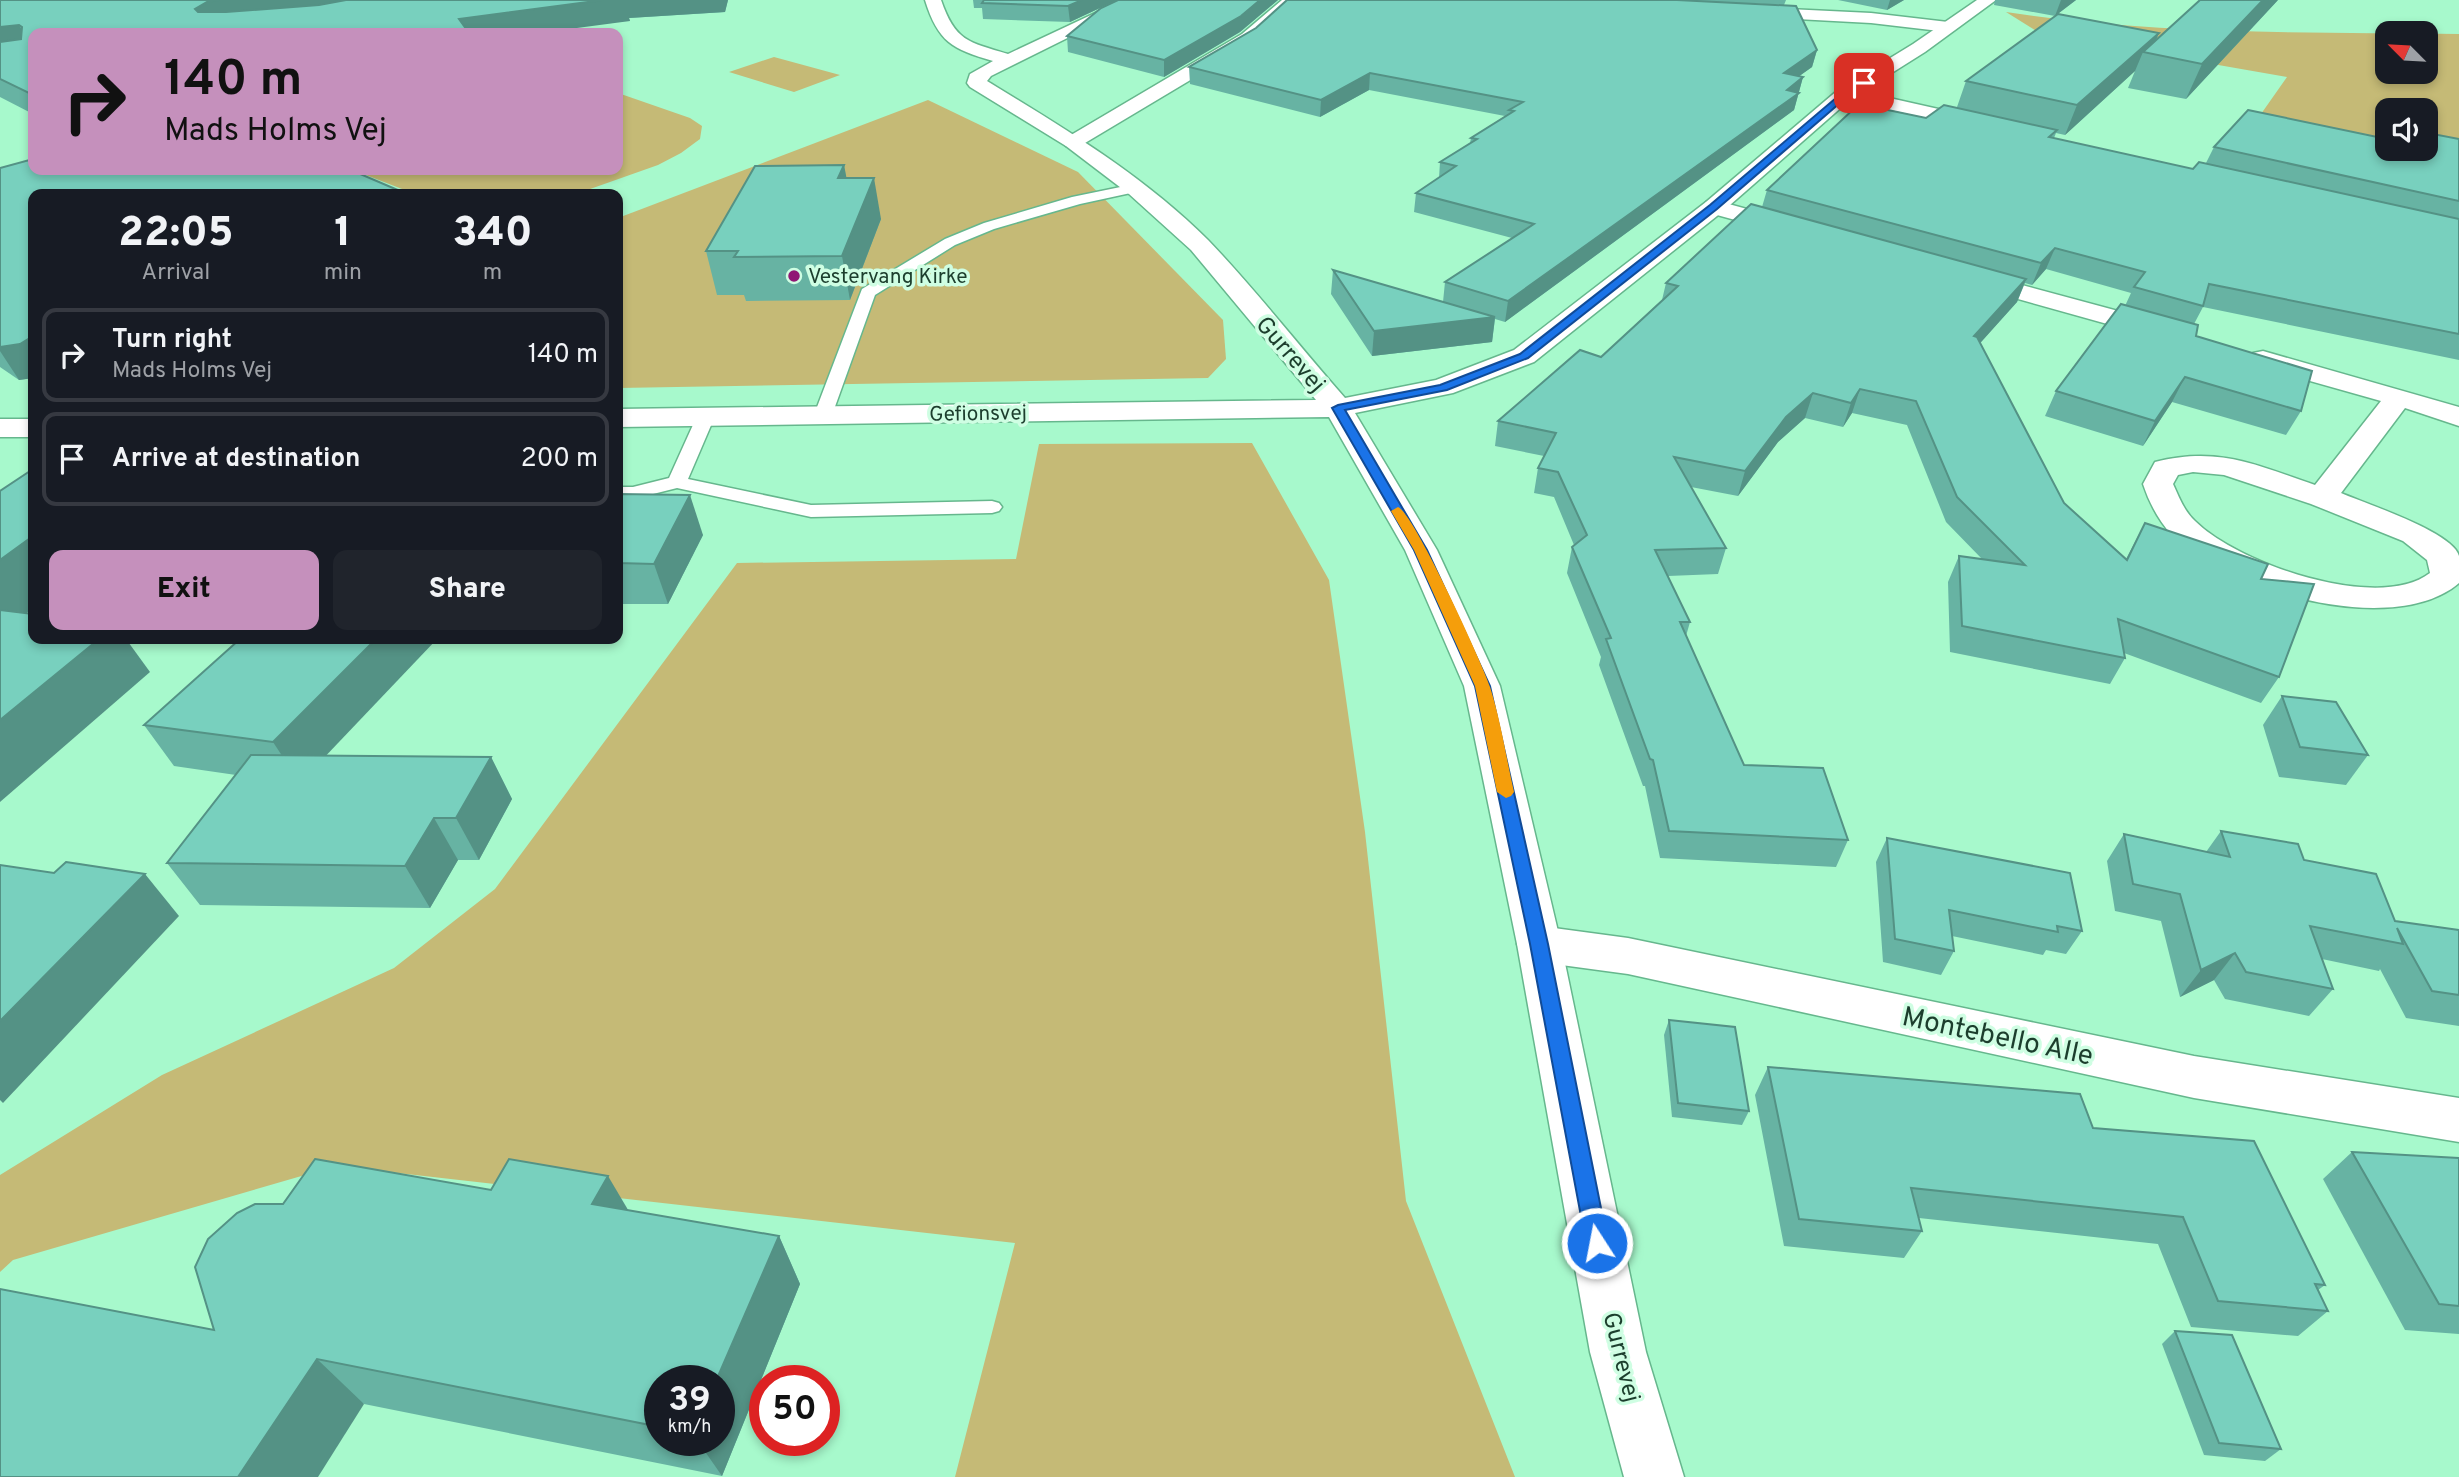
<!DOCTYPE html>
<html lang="en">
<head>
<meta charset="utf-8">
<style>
  :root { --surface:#171b24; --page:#20242c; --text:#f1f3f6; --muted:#9ea1a6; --line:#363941; --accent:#c590bc }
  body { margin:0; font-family:Overpass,sans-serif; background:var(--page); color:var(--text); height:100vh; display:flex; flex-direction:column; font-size:26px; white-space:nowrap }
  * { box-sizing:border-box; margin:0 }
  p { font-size:23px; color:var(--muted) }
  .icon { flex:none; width:38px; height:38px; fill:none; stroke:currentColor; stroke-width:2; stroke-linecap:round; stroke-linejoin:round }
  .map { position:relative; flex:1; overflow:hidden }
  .panel { position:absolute; left:28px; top:189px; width:595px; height:455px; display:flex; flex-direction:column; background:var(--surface); border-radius:14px; box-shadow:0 4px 10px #0003 }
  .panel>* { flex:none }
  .banner { position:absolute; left:28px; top:28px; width:595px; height:147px; border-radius:14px; box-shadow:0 4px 10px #0003; background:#c590bc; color:#111; overflow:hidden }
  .needle { width:46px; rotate:294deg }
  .controls { position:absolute; left:2375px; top:21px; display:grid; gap:14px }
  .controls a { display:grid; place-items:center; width:63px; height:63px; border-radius:14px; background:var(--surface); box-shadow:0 4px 10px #0003; font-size:35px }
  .speed { position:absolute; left:644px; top:1365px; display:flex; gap:14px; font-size:35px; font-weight:700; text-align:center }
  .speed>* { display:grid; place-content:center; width:91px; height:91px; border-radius:50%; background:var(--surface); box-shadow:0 4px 10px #0003; line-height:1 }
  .speed small { font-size:18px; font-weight:400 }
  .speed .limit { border:10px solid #d22; background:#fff; color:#111 }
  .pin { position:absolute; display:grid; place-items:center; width:60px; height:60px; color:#fff; margin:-30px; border-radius:14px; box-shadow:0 4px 10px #0006 }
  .me { position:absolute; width:77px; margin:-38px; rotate:349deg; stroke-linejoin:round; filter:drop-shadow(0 0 5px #0008) }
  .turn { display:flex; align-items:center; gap:24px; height:147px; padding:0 21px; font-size:32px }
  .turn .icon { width:91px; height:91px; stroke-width:2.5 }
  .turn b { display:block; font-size:49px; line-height:60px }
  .eta { display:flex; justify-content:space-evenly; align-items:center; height:119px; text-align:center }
  .eta b { font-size:42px; font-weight:800; line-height:49px }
  .primary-button { display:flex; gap:14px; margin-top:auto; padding:14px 21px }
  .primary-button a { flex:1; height:80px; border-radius:14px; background:var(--accent); color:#111; font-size:28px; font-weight:800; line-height:80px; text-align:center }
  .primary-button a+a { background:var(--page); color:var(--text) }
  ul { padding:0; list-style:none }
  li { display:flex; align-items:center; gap:21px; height:94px; margin:0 14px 10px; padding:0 7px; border:4px solid var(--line); border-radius:14px }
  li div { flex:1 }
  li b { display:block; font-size:26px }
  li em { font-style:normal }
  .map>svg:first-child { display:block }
  .green { fill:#c5ba76; fill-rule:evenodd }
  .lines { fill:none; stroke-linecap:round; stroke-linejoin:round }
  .lane-casing { stroke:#66b78d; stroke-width:3 }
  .street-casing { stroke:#66b78d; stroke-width:3 }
  .secondary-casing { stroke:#66b78d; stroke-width:3 }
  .lane { fill:#fff; fill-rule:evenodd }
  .street { fill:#fff; fill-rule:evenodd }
  .secondary { fill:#fff; fill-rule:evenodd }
  .wall { fill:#67b3a3; fill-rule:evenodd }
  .shaded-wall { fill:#549285 }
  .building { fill:#78d0be; stroke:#549285; stroke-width:2 }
  .route { fill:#1a73e8; stroke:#114b97; stroke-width:2 }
  .slow { fill:#f59e0b }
  .poi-dot { fill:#901674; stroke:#cffee3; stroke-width:2.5 }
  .labels { text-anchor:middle; stroke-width:7; stroke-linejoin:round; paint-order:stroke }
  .far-poi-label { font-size:21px; fill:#1c3e2d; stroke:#cffee3; text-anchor:start }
  .far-street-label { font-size:21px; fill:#1c3e2d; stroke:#cffee3 }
  .street-label { font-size:24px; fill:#1c3e2d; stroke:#cffee3 }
  .near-street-label { font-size:28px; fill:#1c3e2d; stroke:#cffee3 }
</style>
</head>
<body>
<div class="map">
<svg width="2459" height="1477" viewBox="0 0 2459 1477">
  <rect width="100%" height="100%" fill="#a7f9cc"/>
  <!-- green -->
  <g class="green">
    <path d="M2006 12C2155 35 2308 32 2459 34V155L2426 148V110H2387V140L2261 114 2287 77 2041 34ZM2387 33H2426V72H2387Z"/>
    <polygon points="774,57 840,75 794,92 729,72"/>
    <polygon points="618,93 690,118 702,126 700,139 681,153 658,165 576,194 415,194 353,170 618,170"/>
    <polygon points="928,100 1078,172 1223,320 1226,359 1208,378 618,388 618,218"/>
    <polygon points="1252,443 1329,580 1365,832 1406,1201 1515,1477 955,1477 1015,1243 336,1166 13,1260 0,1272 0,1175 162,1075 394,968 495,889 737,563 1016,559 1039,444"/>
  </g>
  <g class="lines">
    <defs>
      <g id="lane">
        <polygon points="1135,184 1140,185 1140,191 1080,204 994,229 955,245 875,295 832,415 823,421 816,419 814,415 862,289 945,239 984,223 1072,197"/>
        <polygon points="706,410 715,416 688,479 811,505 992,501 999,503 1002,507 999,511 992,513 811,517 677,488 633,499 618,499 618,487 633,487 669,478 697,416"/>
      </g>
      <g id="street">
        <polygon points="1282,0 1300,0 1254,42 1080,146 1066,146 1063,142 1066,138 1242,34"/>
        <polygon points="1749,7 1871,13 1948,22 1957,27 1948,32 1871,23 1743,16 1741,12 1743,8"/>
        <polygon points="1845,88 1983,119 1990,121 1993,125 1990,129 1983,131 1838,98 1835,94 1838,90"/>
        <polygon points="1714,200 1798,223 1802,228 1798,233 1790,235 1706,212 1703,207 1706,202"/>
        <polygon points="1970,271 2170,325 2174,331 2170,337 2161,339 1961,283 1958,278 1961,273"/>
        <path d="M2263 351 2459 407V426L2405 408 2341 493C2364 503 2453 532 2459 556 2459 564 2459 575 2459 583 2394 639 2227 591 2172 535 2158 520 2149 502 2143 484L2155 462C2219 446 2256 465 2315 485L2381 401 2253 365 2249 359 2253 353ZM2193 472 2224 475 2311 504 2403 541 2427 560 2430 573C2378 613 2237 563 2195 521 2184 511 2179 497 2173 484L2178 475Z"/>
        <polygon points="1539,926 1628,938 2194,1056 2459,1098 2459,1142 2194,1098 1628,974 1539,962 1523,956 1517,944 1523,932"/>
      </g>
      <g id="secondary">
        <path d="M925 0H941C955 41 968 42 1008 54L1123 0H1144L991 76 987 81C1064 128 1143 175 1208 240 1256 290 1299 346 1345 398L1436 380 1514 350 1706 202 1838 90 1913 44 1977 0H1996L1925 52 1852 98 1722 212 1534 362 1453 393 1355 413 1437 550 1500 686 1561 944 1646 1352 1684 1477H1624L1590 1352 1517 944 1464 686 1405 550 1329 417 618 427V409L1316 400 1191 250 1129 194 1066 146 970 87 967 83 970 74 993 61C952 49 938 42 925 0Z"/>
        <rect x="0" y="419" width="33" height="18"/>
      </g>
    </defs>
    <!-- lane casing -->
    <use href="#lane" class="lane-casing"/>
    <!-- street casing -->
    <use href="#street" class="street-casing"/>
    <!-- secondary casing -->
    <use href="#secondary" class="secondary-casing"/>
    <!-- lane -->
    <use href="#lane" class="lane"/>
    <!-- street -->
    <use href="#street" class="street"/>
    <!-- secondary -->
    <use href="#secondary" class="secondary"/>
  </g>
  <!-- wall -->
  <g class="wall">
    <polygon points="0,0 728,0 725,12 629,18 630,21 33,33 33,114 0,97"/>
    <polygon points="973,0 1117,0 1070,22 983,19 982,8 974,8"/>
    <polygon points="1118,0 1278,0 1240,32 1164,77 1068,52 1067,36"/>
    <polygon points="1287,0 1786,0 1784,5 1744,3 1817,50 1812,67 1799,76 1803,77 1794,110 1505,322 1495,319 1492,342 1372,356 1331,294 1333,270 1443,302 1445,282 1512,238 1414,212 1416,193 1439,178 1440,162 1470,143 1471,138 1505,116 1369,90 1320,117 1190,84 1189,67 1256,28"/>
    <polygon points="1838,0 1904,0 1887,10"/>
    <polygon points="1995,0 2076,0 2055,16 1994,5"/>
    <polygon points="2278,0 2186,99 2128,88 2135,71 2065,135 2056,133 2054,138 2193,169 2206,163 2214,147 2426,149 2459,139 2459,360 2203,307 2194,324 2196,336 2301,411 2286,435 2172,402 2143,446 2045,416 2056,391 2125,306 2131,293 2046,269 2032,285 2025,283 2017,302 1980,343 2064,503 2126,559 2145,523 2261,579 2279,677 2261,703 2124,653 2125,658 2110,684 1950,652 1948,582 1959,556 1982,559 1946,522 1907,425 1852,413 1843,427 1805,418 1778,442 1738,496 1691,487 1726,548 1718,574 1668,576 1690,622 1686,636 1744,765 1848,840 1836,867 1660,858 1645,786 1643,786 1599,665 1601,657 1567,573 1572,547 1574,545 1554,497 1534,493 1538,468 1544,456 1495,446 1498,421 1601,357 1662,300 1666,283 1762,207 1767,190 1926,118 1957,107 1966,81 2159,33 2155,42"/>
    <polygon points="844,165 846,178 881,219 850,300 746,301 744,295 717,295 706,251"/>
    <polygon points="0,168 33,194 33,378 19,380 0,367"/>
    <polygon points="618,494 703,535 668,604 618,604"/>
    <polygon points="240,639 327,756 491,757 512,799 479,860 458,860 430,908 200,905 167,863 236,775 174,766 144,725"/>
    <polygon points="2282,696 2368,755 2346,785 2279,777 2263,725"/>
    <polygon points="2221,831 2304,860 2395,921 2459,930 2459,1026 2406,1018 2380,969 2379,971 2322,959 2333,989 2309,1016 2225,999 2214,980 2180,997 2161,921 2115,911 2107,861 2124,834 2206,852"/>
    <polygon points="1887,838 2082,931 2066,954 2046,950 2043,955 1952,936 1954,951 1941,975 1883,962 1876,862"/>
    <polygon points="1669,1020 1749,1111 1742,1125 1672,1117 1664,1035"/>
    <polygon points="1768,1067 2093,1128 2325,1285 2318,1290 2328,1311 2298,1336 2191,1327 2158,1244 1919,1218 1922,1231 1904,1258 1784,1246 1755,1095"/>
    <polygon points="2352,1152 2459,1158 2459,1334 2405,1330 2323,1179"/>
    <path d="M491 1190 628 1210 779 1236 800 1284 722 1476 364 1404 214 1330 283 1204ZM660 1381 719 1440H660Z"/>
    <polygon points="2175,1331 2281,1449 2265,1461 2204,1455 2162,1344"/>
  </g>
  <!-- shaded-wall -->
  <g class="shaded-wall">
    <polygon points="219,0 401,0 206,32 195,9 207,2"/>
    <polygon points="603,0 728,0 725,12 629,18 630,21 539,33 464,33 459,19"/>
    <polygon points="1082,0 1117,0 1070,22 1068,6"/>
    <polygon points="1260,0 1278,0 1240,32 1164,77 1164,60"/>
    <polygon points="1890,0 1904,0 1887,10"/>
    <polygon points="2061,0 2076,0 2055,16"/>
    <polygon points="2263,0 2278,0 2186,99 2202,64"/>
    <polygon points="19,25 33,49 0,52 0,27"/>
    <polygon points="2159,33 2150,54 2143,52 2135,71 2065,135 2077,105"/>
    <polygon points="1817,50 1812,67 1780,90 1784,73"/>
    <polygon points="1370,73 1369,90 1320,117 1321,100"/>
    <polygon points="1803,77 1794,110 1505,322 1508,301"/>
    <polygon points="844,165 852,206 838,178"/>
    <polygon points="874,178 881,219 850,300 842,256"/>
    <polygon points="2055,248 2046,269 2032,285 2041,263"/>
    <polygon points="2026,279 2017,302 1965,360 1974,336"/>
    <polygon points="1495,317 1492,342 1372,356 1374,331"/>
    <polygon points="33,336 33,378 19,380 0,351 0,347"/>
    <polygon points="2185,377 2172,402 2143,446 2155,421"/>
    <polygon points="1860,389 1852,413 1843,427 1851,403"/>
    <polygon points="1813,393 1805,418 1778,442 1738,496 1745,471 1786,417"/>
    <polygon points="690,495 703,535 668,604 654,564"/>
    <polygon points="33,536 33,608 0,633 0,560"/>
    <polygon points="99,639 126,639 150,672 0,802 0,720"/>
    <polygon points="376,639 437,639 300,783 273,742"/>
    <polygon points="491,757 512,799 479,860 456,818"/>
    <polygon points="434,818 458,860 430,908 405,866"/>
    <polygon points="145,874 179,916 3,1103 0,1100 0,1021"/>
    <polygon points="2235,953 2214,980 2180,997 2201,970"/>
    <polygon points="608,1176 637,1225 592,1204"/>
    <polygon points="779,1236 800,1284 722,1476 697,1440 719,1440 719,1381 716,1381"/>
    <polygon points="317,1359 364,1404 318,1477 238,1477"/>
  </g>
  <!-- building -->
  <g class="building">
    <polygon points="0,0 219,0 207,2 195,9 198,12 226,12 319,5 346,0 603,0 459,19 469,33 33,33 33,95 0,79 0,42 21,39 22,27 19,25 0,27"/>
    <polygon points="984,0 1082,0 1068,6 982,3"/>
    <polygon points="1118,0 1260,0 1241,16 1164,60 1067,36 1101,8"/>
    <polygon points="1287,0 1677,0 1796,6 1817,50 1784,73 1803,77 1787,90 1799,93 1508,301 1445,282 1534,224 1416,193 1456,166 1440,162 1477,139 1471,138 1514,111 1509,110 1523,102 1370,73 1321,100 1189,67 1256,28"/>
    <polygon points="2200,0 2263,0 2202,64 2143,52"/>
    <polygon points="2058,14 2159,33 2077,105 1966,81"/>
    <polygon points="1859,104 1926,118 1944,105 2057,130 2049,137 2193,169 2199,162 2459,219 2459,334 2209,284 2203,306 2134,287 2145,272 2055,248 2041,263 1767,190"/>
    <polygon points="2248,110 2387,139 2387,149 2426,149 2426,136 2428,133 2459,139 2459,201 2214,147"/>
    <polygon points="33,159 33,170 351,170 407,194 33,194 33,336 20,344 0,347 0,168"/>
    <polygon points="844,165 838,178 874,178 842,256 734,257 738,251 706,251 755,166"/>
    <polygon points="1751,204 2026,279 1974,336 1977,337 2064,503 2127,560 2145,523 2268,564 2261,579 2314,584 2279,677 2118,619 2125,658 1962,626 1959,556 2025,565 1957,497 1916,401 1860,389 1851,403 1813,393 1786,417 1745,471 1674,457 1726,548 1655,550 1690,622 1680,622 1744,765 1823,768 1848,840 1669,831 1653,760 1650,759 1606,639 1611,638 1572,547 1587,535 1558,472 1538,468 1556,433 1498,421 1580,350 1601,357 1678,286 1666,283"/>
    <polygon points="1333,270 1495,317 1374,331"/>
    <polygon points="2121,304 2198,325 2196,336 2312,371 2301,411 2185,377 2155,421 2056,391"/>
    <polygon points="33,469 33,536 0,560 0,491"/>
    <polygon points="618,494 690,495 654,564 618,563"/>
    <polygon points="0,610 33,614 33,639 99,639 0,720"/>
    <polygon points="240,639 376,639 273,742 144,725"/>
    <polygon points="2282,696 2336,702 2368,755 2300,747"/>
    <polygon points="251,755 491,757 456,818 434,818 405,866 167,863"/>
    <polygon points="2221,831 2298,844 2304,860 2376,874 2395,921 2459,930 2459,995 2432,991 2397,928 2403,944 2310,926 2333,989 2246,972 2235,953 2201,970 2180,894 2133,884 2124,834 2230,857"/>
    <polygon points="1887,838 2070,873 2082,931 2057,926 2058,932 1949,910 1954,951 1895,939"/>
    <polygon points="66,862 145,874 0,1021 0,865 54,873"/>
    <polygon points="1669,1020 1735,1027 1749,1111 1678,1103"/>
    <polygon points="1768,1067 2080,1094 2093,1128 2254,1141 2325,1285 2315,1284 2328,1311 2218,1301 2183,1217 1911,1188 1922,1231 1799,1219"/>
    <polygon points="2352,1152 2459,1158 2459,1306 2439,1304"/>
    <polygon points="315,1159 491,1190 509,1159 608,1176 592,1204 779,1236 716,1381 660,1381 660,1427 317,1359 238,1477 0,1477 0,1289 214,1330 195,1267 208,1239 237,1213 255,1204 283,1204"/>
    <polygon points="2175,1331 2232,1335 2281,1449 2219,1443"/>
  </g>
  <!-- route -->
  <polygon class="route" points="1861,81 1868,83 1848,96 1717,209 1528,358 1447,390 1345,410 1427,550 1490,686 1548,944 1608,1243 1605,1250 1597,1253 1589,1250 1586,1243 1530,944 1475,686 1414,550 1332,408 1338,405 1440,385 1520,354 1710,205 1843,92"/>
  <!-- slow -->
  <path class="slow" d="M1398 507C1413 512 1483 664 1490 687 1501 721 1506 757 1514 792L1511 796 1506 798 1497 792 1475 686 1414 550 1391 511Z"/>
  <!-- markers -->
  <circle class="poi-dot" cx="794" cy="276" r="7"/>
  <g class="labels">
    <!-- far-poi labels -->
    <g class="far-poi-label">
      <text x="808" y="283">Vestervang Kirke</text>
    </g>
    <!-- far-street labels -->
    <g class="far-street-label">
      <text transform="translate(978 413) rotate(-1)" y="7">Gefionsvej</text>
    </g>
    <!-- street labels -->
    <g class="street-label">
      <text transform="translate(1291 354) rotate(49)" y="8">Gurrevej</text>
      <text transform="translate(1622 1357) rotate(76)" y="8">Gurrevej</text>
    </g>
    <!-- near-street labels -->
    <g class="near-street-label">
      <text transform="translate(1998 1035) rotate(12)" y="10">Montebello Alle</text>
    </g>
  </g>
</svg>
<div class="controls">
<a><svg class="needle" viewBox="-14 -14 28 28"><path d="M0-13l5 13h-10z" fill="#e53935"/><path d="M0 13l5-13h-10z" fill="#9ea1a6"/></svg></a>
<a><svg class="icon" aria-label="sound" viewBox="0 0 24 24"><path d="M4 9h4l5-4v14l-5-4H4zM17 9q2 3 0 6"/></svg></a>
</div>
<div class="speed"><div>39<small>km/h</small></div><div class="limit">50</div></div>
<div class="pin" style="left:1864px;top:83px;background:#d93025"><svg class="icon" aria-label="arrive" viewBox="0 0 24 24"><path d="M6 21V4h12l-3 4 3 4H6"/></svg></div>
<svg class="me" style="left:1597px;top:1243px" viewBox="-20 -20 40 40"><circle r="17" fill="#1a73e8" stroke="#fff" stroke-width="3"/><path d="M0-11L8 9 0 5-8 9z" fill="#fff"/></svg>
<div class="banner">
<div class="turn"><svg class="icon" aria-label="right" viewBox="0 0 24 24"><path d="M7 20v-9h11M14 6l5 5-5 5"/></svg><div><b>140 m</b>Mads Holms Vej</div></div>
</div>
<section class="panel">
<div class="eta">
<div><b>22:05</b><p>Arrival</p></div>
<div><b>1</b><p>min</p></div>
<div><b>340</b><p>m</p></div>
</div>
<ul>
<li><svg class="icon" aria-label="right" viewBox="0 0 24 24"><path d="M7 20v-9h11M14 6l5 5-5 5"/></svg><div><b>Turn right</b><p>Mads Holms Vej</p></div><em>140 m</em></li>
<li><svg class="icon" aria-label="arrive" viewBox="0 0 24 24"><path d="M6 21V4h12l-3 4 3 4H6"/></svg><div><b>Arrive at destination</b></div><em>200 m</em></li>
</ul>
<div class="primary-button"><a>Exit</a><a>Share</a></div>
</section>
</div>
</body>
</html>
